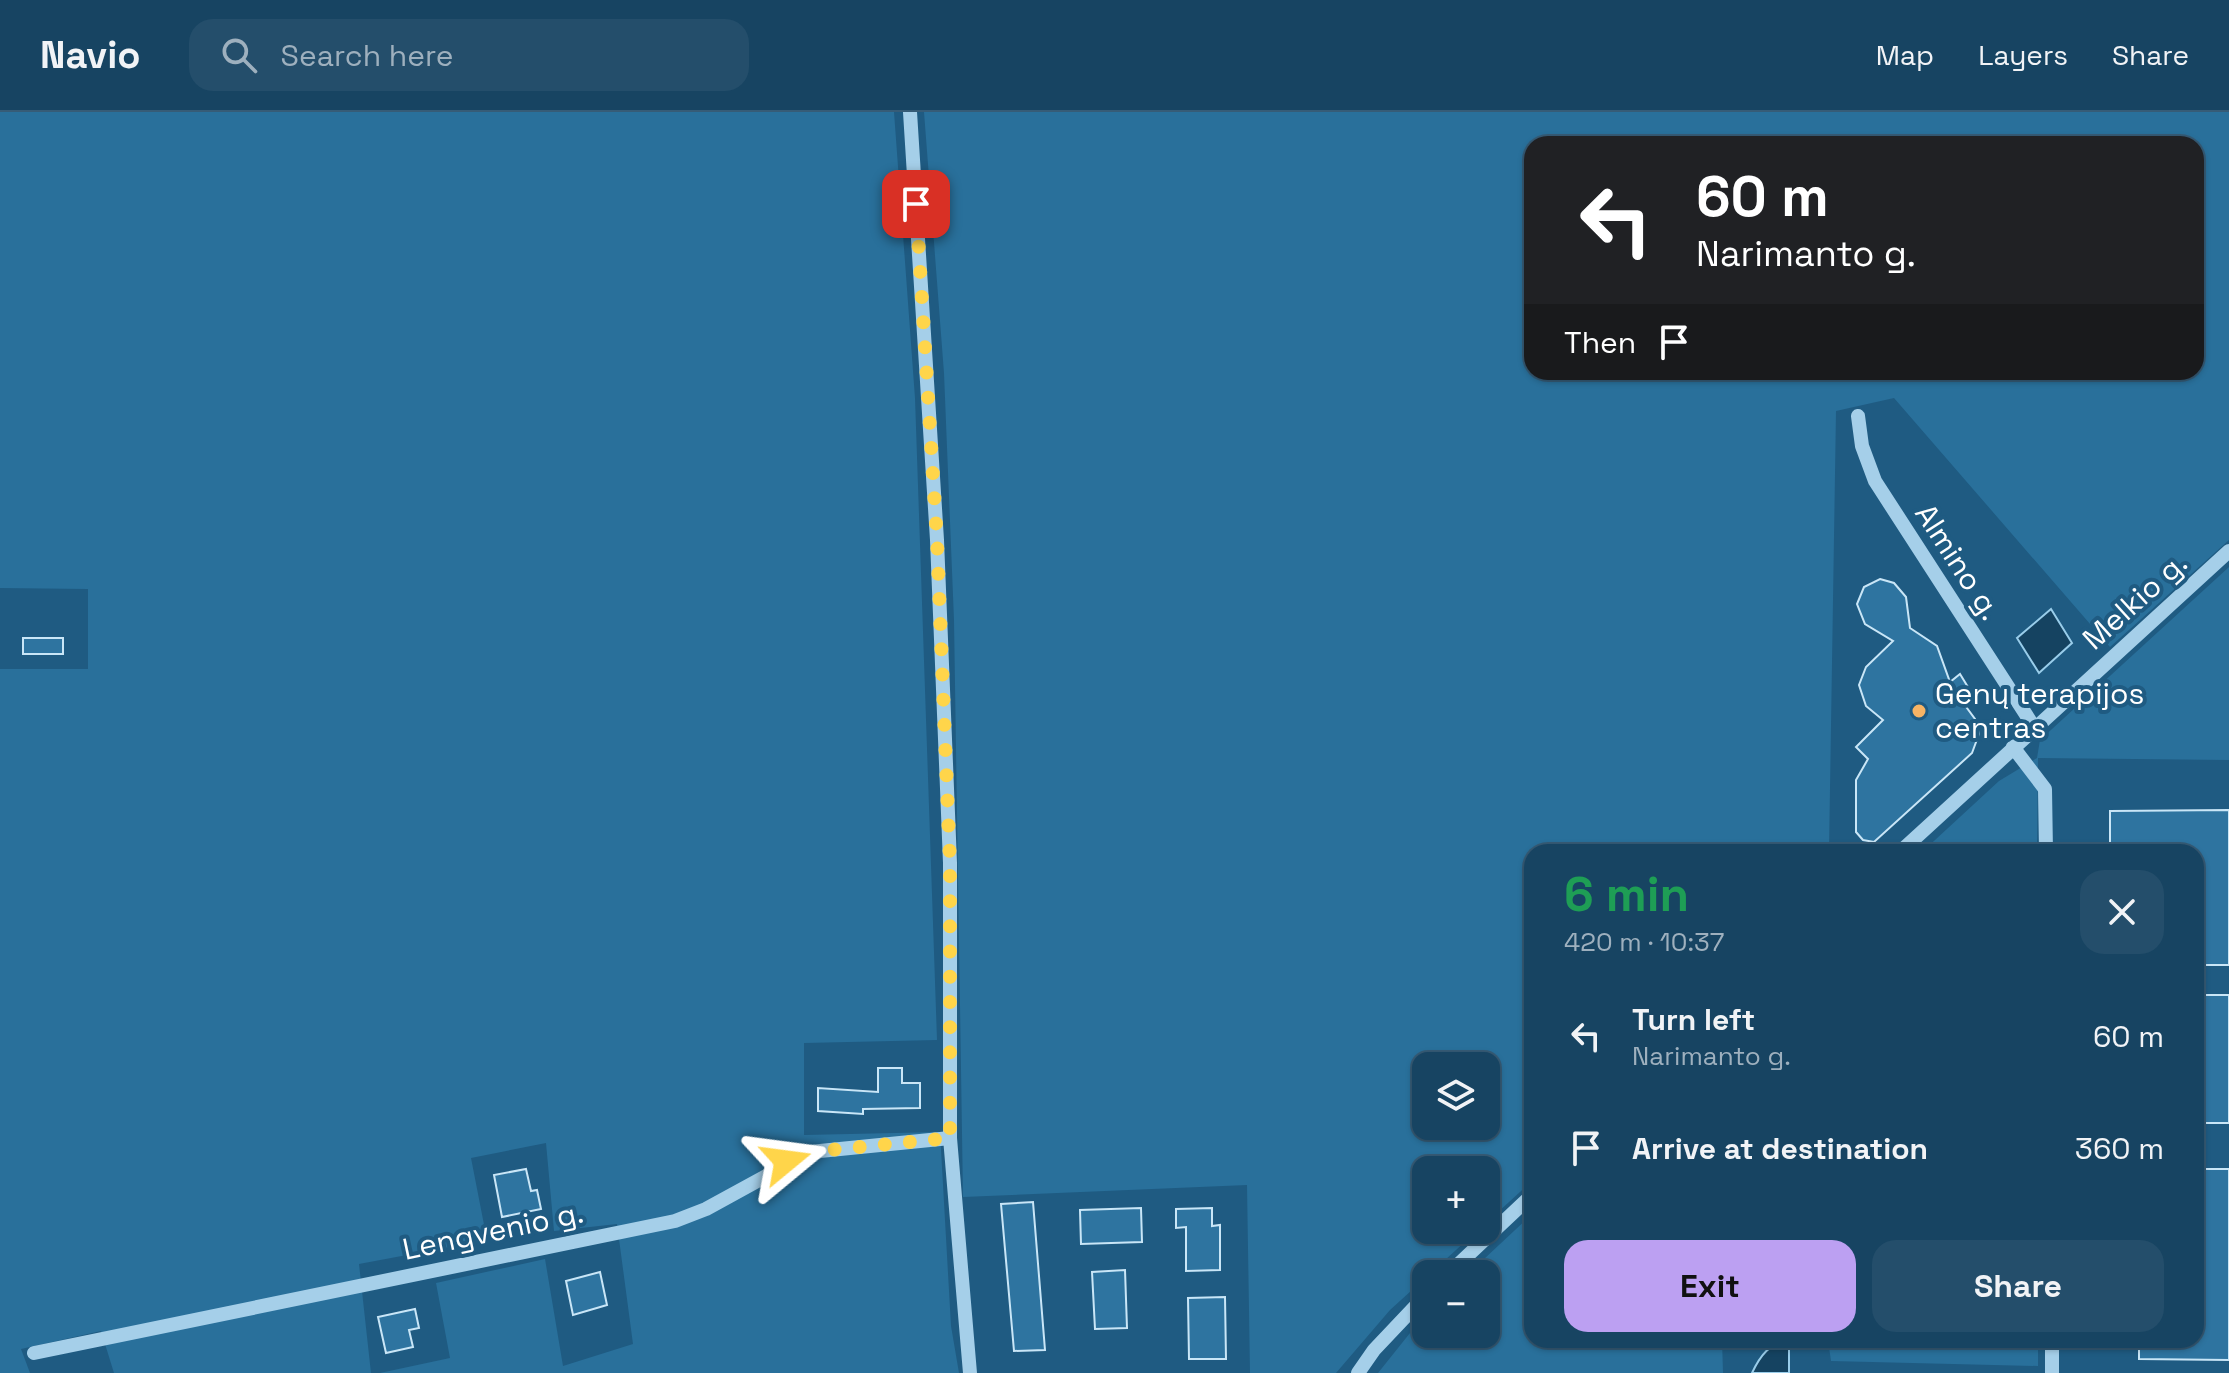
<!DOCTYPE html>
<html lang="en">
<head>
<meta charset="utf-8">
<style>
  :root { --surface:#174462; --page:#244e6b; --text:#f1f3f6; --muted:#9eb0be; --line:#365c77; --accent:#bca0f2 }
  body { margin:0; font-family:"Space Grotesk",sans-serif; background:var(--page); color:var(--text); height:100vh; display:flex; flex-direction:column; font-size:30px; white-space:nowrap }
  * { box-sizing:border-box; margin:0 }
  p { font-size:26px; color:var(--muted) }
  .icon { flex:none; width:44px; height:44px; fill:none; stroke:currentColor; stroke-width:2; stroke-linecap:round; stroke-linejoin:round }
  .map { position:relative; flex:1; overflow:hidden }
  .drawer { position:absolute; left:1524px; top:732px; width:680px; height:504px; display:flex; flex-direction:column; background:var(--surface); border-radius:24px; box-shadow:0 2px 6px #0004,0 0 0 2px var(--line) }
  .drawer>* { flex:none }
  .banner { position:absolute; left:1524px; top:24px; width:680px; height:244px; border-radius:24px; box-shadow:0 2px 6px #0004,0 0 0 2px var(--line); background:#202124; color:#fff; overflow:hidden }
  .tools { position:absolute; left:1412px; top:940px; display:grid; gap:16px }
  .tools a { display:grid; place-items:center; width:88px; height:88px; border-radius:16px; background:var(--surface); box-shadow:0 2px 6px #0004,0 0 0 2px var(--line); font-size:40px }
  .pin { position:absolute; display:grid; place-items:center; width:68px; height:68px; color:#fff; margin:-34px; border-radius:16px; box-shadow:0 4px 12px #0006 }
  .me { position:absolute; width:88px; margin:-44px; rotate:74deg; stroke-linejoin:round; filter:drop-shadow(0 0 6px #0008) }
  .turn { display:flex; align-items:center; gap:28px; height:168px; padding:0 40px; font-size:36px }
  .turn .icon { width:104px; height:104px; stroke-width:2.5 }
  .turn b { display:block; font-size:56px; line-height:68px }
  .then { display:flex; align-items:center; height:76px; padding:0 40px; background:#0003; gap:16px; font-size:30px }
  .round { display:grid; place-items:center; flex:none; width:84px; height:84px; border-radius:24px; background:var(--page) }
  .headline { display:flex; align-items:center; justify-content:space-between; height:136px; padding:0 40px }
  h1 { font-size:48px; font-weight:800; line-height:60px; color:#1e9e55 }
  .action { display:flex; gap:16px; margin-top:auto; padding:16px 40px }
  .action a { flex:1; height:92px; border-radius:24px; background:var(--accent); color:#111; font-size:32px; font-weight:800; line-height:92px; text-align:center }
  .action a+a { background:var(--page); color:var(--text) }
  ul { padding:0; list-style:none }
  li { display:flex; align-items:center; gap:24px; height:112px; padding:0 40px }
  li div { flex:1 }
  li b { display:block; font-size:30px }
  li em { font-style:normal }
  header { display:flex; align-items:center; gap:48px; box-sizing:border-box; height:112px; padding:0 40px; background:var(--surface); border-bottom:2px solid var(--line) }
  header strong { font-size:38px }
  nav { display:flex; gap:44px; margin-inline-start:auto; font-size:28px }
  .search { width:560px; height:72px; background:var(--page); display:flex; align-items:center; gap:20px; box-sizing:border-box; padding:0 28px; border-radius:24px; color:var(--muted); font-size:30px }
  .map>svg:first-child { display:block }
  .green { fill:#29709b; fill-rule:evenodd }
  .water { fill:#154361; stroke:#99cdea; stroke-width:2 }
  .building { fill:#2e74a0; stroke:#c9e6f7; stroke-width:2 }
  .lines { fill:none; stroke-linecap:round; stroke-linejoin:round }
  .minor { stroke:#a5cfe9; stroke-width:14 }
  .route { stroke:#ffd54a; stroke-width:14; stroke-dasharray:0 25.2 }
  .poi-dot { fill:#f7b465; stroke:#1f5b82; stroke-width:3 }
  .labels { text-anchor:middle; stroke-width:8; stroke-linejoin:round; paint-order:stroke }
  .street-label { font-size:30px; fill:#fff; stroke:#1f5b82 }
  .poi-label { font-size:30px; fill:#fff; stroke:#1f5b82; text-anchor:start }
</style>
</head>
<body>
<header>
<strong>Navio</strong>
<div class="search"><svg class="icon" aria-label="search" viewBox="0 0 24 24"><circle cx="10" cy="10" r="6"/><path d="M15 15l6 6"/></svg>Search here</div>
<nav><a>Map</a><a>Layers</a><a>Share</a></nav>
</header>
<div class="map">
<svg width="2229" height="1261" viewBox="0 0 2229 1261">
  <rect width="100%" height="100%" fill="#1f5b82"/>
  <!-- green -->
  <g class="green">
    <polygon points="0,0 894,0 915,286 937,928 804,931 804,1023 940,1020 951,1214 959,1261 380,1261 450,1246 436,1171 545,1147 563,1254 633,1232 617,1112 554,1119 546,1031 471,1046 487,1128 359,1152 371,1261 114,1261 101,1219 21,1237 30,1261 0,1261 0,557 88,557 88,477 0,476"/>
    <path d="M924 0H2229V428L2110 535 1894 286 1836 299 1829 740H1532V1069L1486 1111V1058H1426V1118H1478L1390 1198 1336 1261H1250L1247 1073 963 1085 954 508 944 261ZM2196 32V260H1532V32ZM1486 954V1014H1426V954Z"/>
    <polygon points="2229,455 2229,648 2038,646 2037,740 1922,740 1999,669 2037,646 2040,628"/>
    <polygon points="1532,1102 1532,1228 1722,1228 1723,1261 1378,1261 1426,1201 1426,1222 1486,1222 1486,1162 1468,1162"/>
    <polygon points="1828,1228 2038,1228 2038,1254 1831,1249"/>
  </g>
  <!-- water -->
  <g class="water">
    <polygon points="2051,497 2072,531 2039,561 2017,526"/>
    <path d="M1789 1229V1261H1752C1760 1244 1770 1230 1789 1229Z"/>
  </g>
  <!-- building -->
  <g class="building">
    <polygon points="1880,467 1894,471 1906,485 1910,516 1937,534 1950,570 1960,562 1974,585 1964,592 1975,607 1979,622 1972,641 1874,730 1863,728 1856,720 1856,668 1868,647 1856,635 1883,608 1866,594 1859,573 1866,555 1893,529 1865,512 1857,492 1864,475"/>
    <rect x="23" y="526" width="40" height="16"/>
    <polygon points="2229,698 2229,853 2196,853 2196,740 2110,740 2110,699"/>
    <rect x="2196" y="883" width="33" height="128"/>
    <polygon points="878,956 902,956 902,971 920,971 920,996 863,997 863,1002 818,999 818,976 878,980"/>
    <polygon points="526,1057 531,1079 537,1078 541,1097 502,1105 494,1063"/>
    <polygon points="2196,1057 2229,1057 2229,1248 2139,1247 2139,1228 2196,1228"/>
    <polygon points="1033,1090 1045,1238 1014,1239 1001,1092"/>
    <polygon points="1141,1096 1142,1130 1081,1132 1080,1098"/>
    <polygon points="1212,1096 1212,1114 1220,1113 1220,1158 1186,1159 1186,1115 1176,1116 1176,1097"/>
    <polygon points="1125,1158 1127,1216 1095,1217 1092,1160"/>
    <polygon points="600,1160 607,1193 573,1203 566,1169"/>
    <polygon points="1225,1185 1226,1247 1189,1247 1188,1186"/>
    <polygon points="415,1197 419,1216 409,1218 413,1235 386,1241 378,1205"/>
  </g>
  <g class="lines">
    <!-- minor -->
    <g class="minor">
      <polyline points="910,0 937,428 950,751 950,1026 970,1261"/>
      <polyline points="1858,304 1862,334 1875,369 2034,615"/>
      <polyline points="2013,635 2045,677 2046,740"/>
      <polyline points="1900,740 2229,439"/>
      <polyline points="1448,1162 1532,1083"/>
      <polyline points="2052,1228 2052,1261"/>
      <polyline points="34,1241 675,1109 706,1097 810,1040 950,1026"/>
      <polyline points="1358,1261 1374,1238 1426,1183"/>
    </g>
  </g>
  <g class="lines">
    <!-- route -->
    <polyline class="route" points="786,1049 810,1040 950,1026 950,751 937,428 916,92"/>
  </g>
  <!-- markers -->
  <circle class="poi-dot" cx="1919" cy="599" r="8"/>
  <g class="labels">
    <!-- street labels -->
    <g class="street-label">
      <text transform="translate(1958 450) rotate(57)" y="10">Almino g.</text>
      <text transform="translate(2135 489) rotate(-42)" y="10">Melkio g.</text>
      <text transform="translate(493 1119) rotate(-12)" y="10">Lengvenio g.</text>
    </g>
    <!-- poi labels -->
    <g class="poi-label">
      <text x="1935" y="592">Genų terapijos<tspan x="1935" dy="34">centras</tspan></text>
    </g>
  </g>
</svg>
<div class="tools">
<a><svg class="icon" aria-label="layers" viewBox="0 0 24 24"><path d="M12 4l9 5-9 5-9-5zM3 14l9 5 9-5"/></svg></a>
<a>+</a>
<a>−</a>
</div>
<div class="pin" style="left:916px;top:92px;background:#d93025"><svg class="icon" aria-label="arrive" viewBox="0 0 24 24"><path d="M6 21V4h12l-3 4 3 4H6"/></svg></div>
<svg class="me" style="left:786px;top:1049px" viewBox="-20 -20 40 40"><path d="M0-17L14 15 0 8-14 15z" fill="#ffd54a" stroke="#fff" stroke-width="4"/></svg>
<div class="banner">
<div class="turn"><svg class="icon" aria-label="left" viewBox="0 0 24 24"><path d="M17 20v-9H6M10 6l-5 5 5 5"/></svg><div><b>60 m</b>Narimanto g.</div></div>
<div class="then">Then<svg class="icon" aria-label="arrive" viewBox="0 0 24 24"><path d="M6 21V4h12l-3 4 3 4H6"/></svg></div>
</div>
<section class="drawer">
<div class="headline"><div><h1>6 min</h1><p>420 m · 10:37</p></div><a class="round"><svg class="icon" aria-label="close" viewBox="0 0 24 24"><path d="M6 6l12 12M18 6L6 18"/></svg></a></div>
<ul>
<li><svg class="icon" aria-label="left" viewBox="0 0 24 24"><path d="M17 20v-9H6M10 6l-5 5 5 5"/></svg><div><b>Turn left</b><p>Narimanto g.</p></div><em>60 m</em></li>
<li><svg class="icon" aria-label="arrive" viewBox="0 0 24 24"><path d="M6 21V4h12l-3 4 3 4H6"/></svg><div><b>Arrive at destination</b></div><em>360 m</em></li>
</ul>
<div class="action"><a>Exit</a><a>Share</a></div>
</section>
</div>
</body>
</html>
